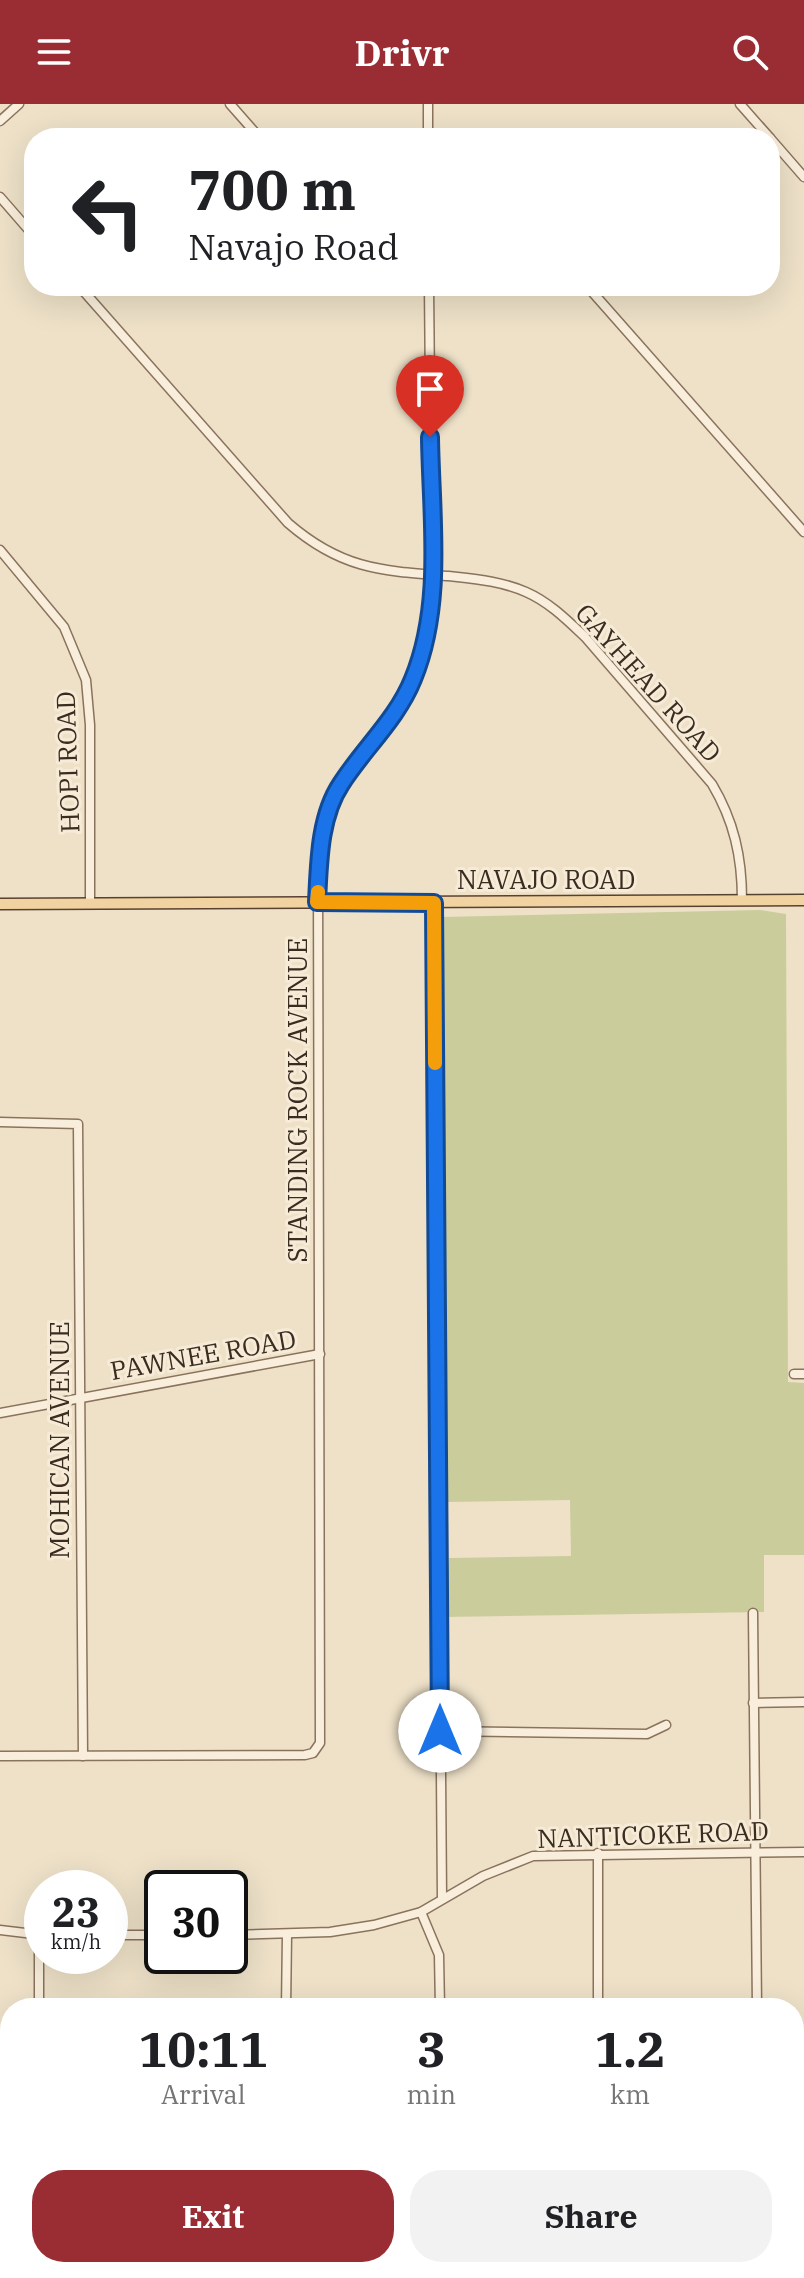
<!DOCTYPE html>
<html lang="en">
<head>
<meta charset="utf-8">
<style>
  :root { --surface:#fff; --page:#f2f2f2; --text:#202124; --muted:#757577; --accent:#992d33 }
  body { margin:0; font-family:"IBM Plex Serif",serif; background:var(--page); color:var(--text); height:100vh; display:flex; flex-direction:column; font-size:30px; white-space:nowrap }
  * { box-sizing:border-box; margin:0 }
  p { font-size:26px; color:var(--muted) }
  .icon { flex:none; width:44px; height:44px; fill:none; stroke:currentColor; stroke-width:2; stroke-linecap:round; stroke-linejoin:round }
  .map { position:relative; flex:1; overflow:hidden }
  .panel { position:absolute; left:0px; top:1894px; width:804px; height:280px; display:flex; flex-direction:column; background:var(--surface); border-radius:32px 32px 0 0; box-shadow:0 8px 32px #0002 }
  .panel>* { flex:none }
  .hud { position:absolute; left:24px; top:24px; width:756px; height:168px; border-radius:32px; box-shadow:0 8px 32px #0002; background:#fff; color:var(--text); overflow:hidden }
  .speed { position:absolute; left:24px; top:1766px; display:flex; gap:16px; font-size:40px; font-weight:700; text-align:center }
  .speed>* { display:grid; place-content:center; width:104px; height:104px; border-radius:50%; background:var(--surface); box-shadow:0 8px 32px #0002; line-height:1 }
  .speed small { font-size:20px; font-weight:400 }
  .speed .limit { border:4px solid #111; border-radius:12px; background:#fff; color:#111 }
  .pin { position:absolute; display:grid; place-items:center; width:68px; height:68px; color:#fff; margin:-82px -34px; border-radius:50% 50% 50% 0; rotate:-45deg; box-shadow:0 0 8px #0007 }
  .pin .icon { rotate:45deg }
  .me { position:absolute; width:88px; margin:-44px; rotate:0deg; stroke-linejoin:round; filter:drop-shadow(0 0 6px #0008) }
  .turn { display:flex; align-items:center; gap:28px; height:168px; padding:0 32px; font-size:36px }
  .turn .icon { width:104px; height:104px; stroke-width:2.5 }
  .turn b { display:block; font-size:56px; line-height:68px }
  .eta { display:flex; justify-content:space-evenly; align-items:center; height:136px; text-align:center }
  .eta b { font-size:48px; font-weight:700; line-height:56px }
  .action { display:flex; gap:16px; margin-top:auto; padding:16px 32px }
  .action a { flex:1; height:92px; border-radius:32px; background:var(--accent); color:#fff; font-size:32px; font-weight:700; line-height:92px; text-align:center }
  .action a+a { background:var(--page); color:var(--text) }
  header { display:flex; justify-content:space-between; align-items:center; height:104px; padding:0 32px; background:var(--accent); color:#fff; font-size:36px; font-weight:700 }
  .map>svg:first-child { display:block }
  .green { fill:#cacd9b }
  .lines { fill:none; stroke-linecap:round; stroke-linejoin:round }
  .minor-casing { stroke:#8a735d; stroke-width:11 }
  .major-casing { stroke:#594131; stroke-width:13 }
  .minor { stroke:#f9eedb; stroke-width:8 }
  .major { stroke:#f0d3a1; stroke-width:10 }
  .route-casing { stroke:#114b97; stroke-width:20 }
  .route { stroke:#1a73e8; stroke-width:14 }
  .slow { stroke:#f59e0b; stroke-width:14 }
  .labels { text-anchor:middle; stroke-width:6; stroke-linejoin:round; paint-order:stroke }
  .street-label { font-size:26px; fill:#3b2c20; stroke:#f6ebd7 }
</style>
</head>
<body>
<header><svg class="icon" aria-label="menu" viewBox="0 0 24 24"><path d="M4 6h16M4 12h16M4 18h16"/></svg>Drivr<svg class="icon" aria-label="search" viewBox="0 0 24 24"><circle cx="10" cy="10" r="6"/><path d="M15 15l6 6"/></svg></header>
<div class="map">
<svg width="804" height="2174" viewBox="0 0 804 2174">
  <rect width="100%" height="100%" fill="#eee1c8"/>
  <!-- green -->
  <polygon class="green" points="760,806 786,810 788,1278 804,1279 804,1451 764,1451 764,1508 445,1513 449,1454 571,1452 570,1396 448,1398 445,1388 443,813"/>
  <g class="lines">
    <defs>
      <g id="minor">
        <polyline points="230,0 260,34"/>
        <polyline points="428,0 428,34"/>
        <polyline points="740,0 770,34"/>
        <polyline points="0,17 19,0"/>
        <polyline points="770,34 804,73"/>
        <polyline points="0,93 34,132"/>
        <path d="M79 182 288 419C341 465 381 467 448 472 475 475 501 477 526 488 549 498 567 516 585 533L712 680C734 717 742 753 742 796"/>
        <polyline points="587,182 804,428"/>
        <polyline points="0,446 64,523 86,576 90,621 90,800"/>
        <polyline points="434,799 442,1795"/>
        <polyline points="0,1018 78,1020 83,1652"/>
        <polyline points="794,1270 804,1270"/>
        <polyline points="0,1309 320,1250"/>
        <polyline points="753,1509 757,1904"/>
        <polyline points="753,1599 804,1598"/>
        <polyline points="440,1627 647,1630 666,1621"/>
        <path d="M0 1652 305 1651 313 1649 320 1639 318 775C322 744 323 708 340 681 370 634 408 603 423 547 437 496 432 441 431 389 430 320 430 251 429 182"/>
        <polyline points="598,1749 598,1904"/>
        <polyline points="421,1808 439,1851 440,1904"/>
        <polyline points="0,1826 42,1831"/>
        <polyline points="110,1831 162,1831"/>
        <polyline points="230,1831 330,1828 374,1821 421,1808 483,1772 533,1752 804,1748"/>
        <polyline points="39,1904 39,1831"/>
        <polyline points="286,1904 287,1831"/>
        <polyline points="675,2164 712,2174"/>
        <polyline points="39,2174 39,2164"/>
        <polyline points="203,2174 230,2164"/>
        <polyline points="442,2174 442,2164"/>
        <polyline points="721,2174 726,2164"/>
      </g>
      <polyline id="major" points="0,800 804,796"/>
    </defs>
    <!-- minor casing -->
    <use href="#minor" class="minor-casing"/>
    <!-- major casing -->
    <use href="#major" class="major-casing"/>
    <!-- minor -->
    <use href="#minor" class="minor"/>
    <!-- major -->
    <use href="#major" class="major"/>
  </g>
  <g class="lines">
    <defs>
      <path id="route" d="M430 333C431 412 444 500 413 575 397 615 364 644 341 680 319 713 319 760 317 798L434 799 440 1627"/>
    </defs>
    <!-- route casing -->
    <use href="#route" class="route-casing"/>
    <!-- route -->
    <use href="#route" class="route"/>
    <!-- slow -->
    <polyline class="slow" points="318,788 317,798 434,799 435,959"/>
  </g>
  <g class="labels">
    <!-- street labels -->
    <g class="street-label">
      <text transform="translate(648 579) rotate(48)" y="9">GAYHEAD ROAD</text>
      <text transform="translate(68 658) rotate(-92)" y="9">HOPI ROAD</text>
      <text x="546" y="785">NAVAJO ROAD</text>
      <text transform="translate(298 996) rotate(-90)" y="9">STANDING ROCK AVENUE</text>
      <text transform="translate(203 1251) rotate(-10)" y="9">PAWNEE ROAD</text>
      <text transform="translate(60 1336) rotate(-90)" y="9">MOHICAN AVENUE</text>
      <text transform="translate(653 1731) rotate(-2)" y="9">NANTICOKE ROAD</text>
    </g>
  </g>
</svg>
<div class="speed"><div>23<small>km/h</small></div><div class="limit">30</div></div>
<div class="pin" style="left:430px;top:333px;background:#d93025"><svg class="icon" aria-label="arrive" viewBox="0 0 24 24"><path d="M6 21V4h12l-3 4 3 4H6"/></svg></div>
<svg class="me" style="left:440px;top:1627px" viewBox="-20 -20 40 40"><circle r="19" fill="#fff"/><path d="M0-13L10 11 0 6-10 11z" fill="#1a73e8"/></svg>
<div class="hud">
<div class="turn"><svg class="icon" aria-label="left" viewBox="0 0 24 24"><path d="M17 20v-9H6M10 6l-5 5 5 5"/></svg><div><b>700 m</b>Navajo Road</div></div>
</div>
<section class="panel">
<div class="eta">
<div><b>10:11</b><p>Arrival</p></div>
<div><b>3</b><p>min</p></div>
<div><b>1.2</b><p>km</p></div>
</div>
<div class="action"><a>Exit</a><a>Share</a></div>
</section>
</div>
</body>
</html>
